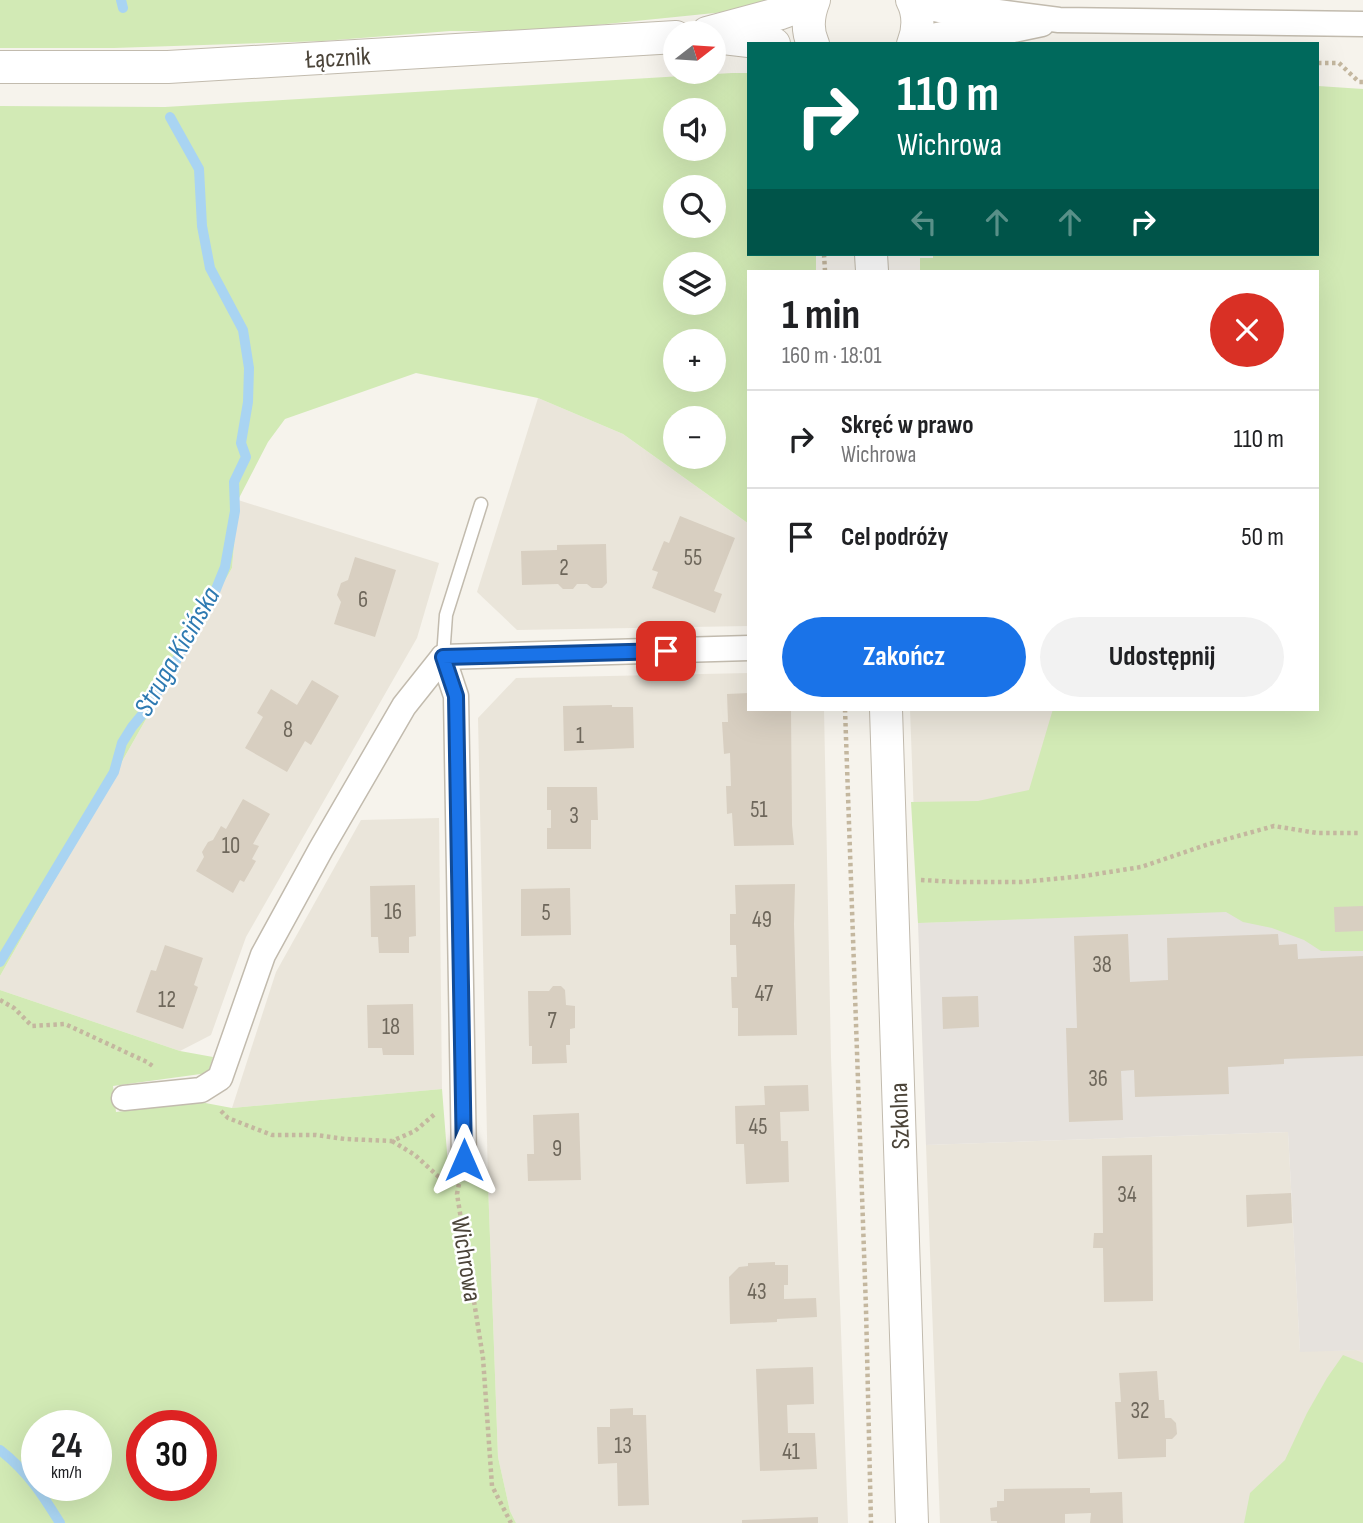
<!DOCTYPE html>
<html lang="pl">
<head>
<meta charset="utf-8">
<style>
  :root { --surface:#fff; --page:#f2f2f2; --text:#202124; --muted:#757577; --line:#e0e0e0; --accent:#1a73e8 }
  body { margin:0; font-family:"Sofia Sans Condensed",sans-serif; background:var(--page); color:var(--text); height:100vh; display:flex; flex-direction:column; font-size:26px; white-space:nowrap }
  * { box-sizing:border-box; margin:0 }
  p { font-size:23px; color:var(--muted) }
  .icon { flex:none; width:38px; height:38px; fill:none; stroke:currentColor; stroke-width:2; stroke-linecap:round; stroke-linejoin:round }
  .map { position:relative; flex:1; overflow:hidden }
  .side { position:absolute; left:747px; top:270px; width:572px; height:441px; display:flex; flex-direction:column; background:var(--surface); border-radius:0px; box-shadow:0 7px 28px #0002 }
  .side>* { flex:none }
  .hud { position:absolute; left:747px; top:42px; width:572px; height:214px; border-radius:0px; box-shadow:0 7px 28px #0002; background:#00695c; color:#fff; overflow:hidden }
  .needle { width:46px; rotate:73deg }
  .controls { position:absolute; left:663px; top:21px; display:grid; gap:14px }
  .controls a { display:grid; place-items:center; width:63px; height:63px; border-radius:50%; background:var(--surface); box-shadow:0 7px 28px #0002; font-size:35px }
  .speed { position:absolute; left:21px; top:1410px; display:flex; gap:14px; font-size:35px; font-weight:700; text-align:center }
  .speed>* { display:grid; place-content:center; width:91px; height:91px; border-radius:50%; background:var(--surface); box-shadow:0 7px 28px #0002; line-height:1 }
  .speed small { font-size:18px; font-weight:400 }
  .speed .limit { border:10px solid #d22; background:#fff; color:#111 }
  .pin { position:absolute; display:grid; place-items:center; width:60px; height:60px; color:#fff; margin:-30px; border-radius:14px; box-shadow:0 4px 10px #0006 }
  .me { position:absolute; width:77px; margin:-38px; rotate:0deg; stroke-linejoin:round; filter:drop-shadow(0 0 5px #0008) }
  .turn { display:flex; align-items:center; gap:24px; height:147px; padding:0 35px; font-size:32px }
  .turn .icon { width:91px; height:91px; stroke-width:2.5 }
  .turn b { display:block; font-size:49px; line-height:60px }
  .lanes { display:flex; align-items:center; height:66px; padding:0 35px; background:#0003; justify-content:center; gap:35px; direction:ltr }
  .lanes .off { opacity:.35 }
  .round { display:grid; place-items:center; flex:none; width:74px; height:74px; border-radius:37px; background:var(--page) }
  .headline { display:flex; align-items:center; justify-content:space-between; height:119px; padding:0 35px }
  h1 { font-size:42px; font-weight:700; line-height:52px }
  .action { display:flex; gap:14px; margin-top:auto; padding:14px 35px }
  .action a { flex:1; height:80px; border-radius:42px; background:var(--accent); color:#fff; font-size:28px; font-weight:700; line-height:80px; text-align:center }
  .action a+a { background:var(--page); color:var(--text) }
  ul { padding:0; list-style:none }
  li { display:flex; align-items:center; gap:21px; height:98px; padding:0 35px; border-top:2px solid var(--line) }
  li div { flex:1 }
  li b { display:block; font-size:26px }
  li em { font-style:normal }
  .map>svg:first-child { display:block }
  .residential { fill:#eae5da }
  .industrial { fill:#e6e2dd }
  .green { fill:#d2eab5; fill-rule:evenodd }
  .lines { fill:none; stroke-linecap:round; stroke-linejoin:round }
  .stream { stroke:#a9d4f2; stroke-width:10 }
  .building { fill:#d8cfc1 }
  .service-casing { stroke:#c2bbae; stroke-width:15 }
  .minor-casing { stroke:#c2bbae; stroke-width:27 }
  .tertiary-casing { stroke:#c2bbae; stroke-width:34 }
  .path { stroke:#c4b79f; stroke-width:4.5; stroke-dasharray:3.5 3.5; stroke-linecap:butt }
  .service { stroke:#fff; stroke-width:12 }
  .minor { stroke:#fff; stroke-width:24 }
  .tertiary { stroke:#fff; stroke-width:32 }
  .route-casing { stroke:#114b97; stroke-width:18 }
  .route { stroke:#1a73e8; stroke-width:12 }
  .labels { text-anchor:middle; stroke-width:5; stroke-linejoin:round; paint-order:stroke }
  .number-label { font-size:23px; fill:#6e675b }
  .street-label { font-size:26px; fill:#4b4439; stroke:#fff }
  .water-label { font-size:28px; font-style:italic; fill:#2e7ab2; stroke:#fff }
</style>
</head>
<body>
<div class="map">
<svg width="1363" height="1523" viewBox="0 0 1363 1523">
  <rect width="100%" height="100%" fill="#f6f3ec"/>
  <!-- residential -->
  <g class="residential">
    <polygon points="538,398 623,434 749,524 749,626 517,630 477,592"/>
    <polygon points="238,500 439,563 417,638 246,937 211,1035 180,1051 0,990 0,976 232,568"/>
    <polygon points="749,673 749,709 824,709 831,1057 848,1523 516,1523 510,1511 498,1457 488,1183 478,718 516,678"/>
    <polygon points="910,709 1076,709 1077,917 918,923"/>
    <polygon points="439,818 442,1089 232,1108 276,972 361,820"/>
    <polygon points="1288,1132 1300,1351 1363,1350 1363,1523 940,1523 926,1145"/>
  </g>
  <!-- industrial -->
  <polygon class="industrial" points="1363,906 1363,1350 1300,1352 1288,1132 926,1145 918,923"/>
  <!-- green -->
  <g class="green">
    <polygon points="0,0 788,0 773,7 537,31 450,31 323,41 114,48 0,48"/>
    <path d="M732 73H749V254H816V271H749V524L623 434 538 398 416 373 285 419 268 442 238 500 232 568 0 976V106L165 107ZM714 110V149H676V110ZM676 187H714V226H676ZM676 264H714V303H676ZM676 341H714V380H676ZM676 418H714V457H676Z"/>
    <polygon points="1318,86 1363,89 1363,951 1321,951 1304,940 1272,928 1243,922 1226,912 918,923 911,802 978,801 1029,790 1053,709 1318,709 1318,271 920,271 920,258 933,258 933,254 1318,254"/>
    <path d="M0 990 180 1051 213 1057 208 1073 113 1086 116 1112 200 1102 232 1108 442 1089 448 1165 464 1181 488 1183 498 1457 510 1511 516 1523H0ZM37 1426H96V1486H37ZM142 1426H201V1486H142Z"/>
    <polygon points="1343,1355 1363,1363 1363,1523 1244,1523 1250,1493 1285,1460 1307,1413 1327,1378"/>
  </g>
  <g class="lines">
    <!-- stream -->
    <g class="stream">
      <polyline points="121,0 123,8"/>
      <polyline points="0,962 114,772 122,743 132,727 150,705 199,622 212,599 225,567 235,511 234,482 246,457 241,443 248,402 249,368 243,330 210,268 202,226 199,169 170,117"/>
      <path d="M0 1450C28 1472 42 1494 60 1523"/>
    </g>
  </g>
  <!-- building -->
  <g class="building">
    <polygon points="680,516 735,538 714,591 722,594 715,613 652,588 658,572 652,570 664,541 669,543"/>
    <polygon points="606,544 607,583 602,588 592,588 587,584 577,584 573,589 563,589 558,584 522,585 521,551 557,550 557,545"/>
    <polygon points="355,557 396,570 375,637 334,624 341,602 337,595 341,583 348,580"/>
    <polygon points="312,680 339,696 311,745 305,741 287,772 245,748 263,717 257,713 271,689 297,705"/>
    <polygon points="749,693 749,709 791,709 792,825 794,845 734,846 732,813 727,814 726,786 731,786 730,753 724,754 722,722 728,722 727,694"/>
    <polygon points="612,705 612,707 633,707 634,748 564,751 563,706"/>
    <polygon points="547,787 597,787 598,820 591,820 591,849 547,849 547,828 551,828 551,810 547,810"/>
    <polygon points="243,799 270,814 253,844 259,846 252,859 256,861 244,882 240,880 233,893 196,871 204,857 202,852 208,842 213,840 221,826 226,829"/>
    <polygon points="795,884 794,924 797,1035 738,1036 738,1008 732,1008 731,977 737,977 736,945 730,945 730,914 736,914 735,885"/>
    <polygon points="415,885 416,936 409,937 409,953 379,953 378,937 371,937 370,886"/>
    <polygon points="570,888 571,935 521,936 521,889"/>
    <polygon points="1363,906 1363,931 1335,932 1334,907"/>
    <polygon points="1128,934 1130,982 1168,980 1167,938 1278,934 1279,945 1297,944 1298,959 1363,956 1363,1056 1284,1059 1284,1064 1228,1067 1229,1094 1135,1097 1134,1070 1121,1071 1123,1120 1069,1122 1066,1028 1077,1028 1074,936"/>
    <polygon points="165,945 203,958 194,985 198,987 183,1029 136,1012 151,970 156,971"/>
    <polygon points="553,986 561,986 565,990 566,1005 575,1006 575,1028 570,1029 570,1045 566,1045 567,1063 532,1064 532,1046 529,1046 528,991 549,991"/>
    <polygon points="978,996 979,1027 943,1029 942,997"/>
    <polygon points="413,1004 414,1055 383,1055 382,1048 368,1048 367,1005"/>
    <polygon points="808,1085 809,1111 780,1112 781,1141 788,1141 789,1182 746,1184 744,1144 736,1144 735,1106 765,1105 764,1086"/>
    <polygon points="579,1113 581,1180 528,1181 527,1154 534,1154 533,1115"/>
    <polygon points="1152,1155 1153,1301 1104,1302 1103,1248 1093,1248 1094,1233 1103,1233 1102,1156"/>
    <polygon points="1291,1193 1292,1223 1247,1227 1246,1195"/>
    <polygon points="775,1262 775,1265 788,1265 788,1285 784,1285 784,1299 816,1298 817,1317 777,1319 777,1322 730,1324 729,1277 739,1267 748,1266 748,1263"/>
    <polygon points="813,1367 814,1404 787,1405 788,1433 815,1433 817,1469 760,1471 756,1369"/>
    <polygon points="1157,1371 1159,1400 1164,1400 1165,1418 1171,1418 1176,1423 1177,1434 1172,1439 1166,1439 1166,1457 1118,1459 1115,1402 1121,1402 1119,1373"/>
    <polygon points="633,1408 633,1415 646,1415 649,1505 618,1506 617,1463 598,1464 597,1427 610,1427 610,1409"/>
    <polygon points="1090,1488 1090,1493 1122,1492 1123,1523 1090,1523 1091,1513 1065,1514 1065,1523 997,1523 997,1521 991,1521 990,1508 997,1507 997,1501 1004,1501 1004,1489"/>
    <polygon points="818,1517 818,1523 742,1523 742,1520"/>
  </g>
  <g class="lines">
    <defs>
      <polyline id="service" points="443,657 446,615 481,504"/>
      <g id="minor">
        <polyline points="915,5 944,11 991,11 1059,20 1363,24"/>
        <polyline points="916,39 942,34 990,35 1042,24"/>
        <polyline points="443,657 456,696 464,1160"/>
        <polyline points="124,1098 201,1090 220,1078 263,955 321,849 404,706 443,657 749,648"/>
      </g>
      <g id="tertiary">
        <path d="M912 0C919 13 919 30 913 44"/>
        <polyline points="707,33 781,13 812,2"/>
        <polyline points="715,37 774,44"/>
        <path d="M813 44C806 29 808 15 814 0"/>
        <polyline points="0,67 168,67 676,37"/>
        <polyline points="871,254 872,271"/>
        <polyline points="886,709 912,1523"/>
      </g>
    </defs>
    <!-- service casing -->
    <use href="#service" class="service-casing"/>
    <!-- minor casing -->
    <use href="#minor" class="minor-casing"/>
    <!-- tertiary casing -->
    <use href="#tertiary" class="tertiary-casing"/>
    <!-- path -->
    <g class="path">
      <polyline points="1318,63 1339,63 1359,82 1363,82"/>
      <polyline points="824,254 825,271"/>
      <polyline points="845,709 866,1309 871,1523"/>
      <polyline points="921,880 958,882 1022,882 1084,876 1141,867 1209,844 1274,826 1317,833 1360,833"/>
      <polyline points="0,1000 14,1008 32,1026 65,1024 147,1062 154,1067"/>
      <polyline points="221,1111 228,1118 272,1135 316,1135 345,1139 392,1141 415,1131 436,1113"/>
      <polyline points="392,1141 415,1155 441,1179"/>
      <polyline points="459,1184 457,1194 483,1358 492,1486 511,1523"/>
    </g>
    <!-- service -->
    <use href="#service" class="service"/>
    <!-- minor -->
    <use href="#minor" class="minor"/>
    <!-- tertiary -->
    <use href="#tertiary" class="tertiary"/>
  </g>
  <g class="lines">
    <defs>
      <polyline id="route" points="464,1160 456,696 443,657 666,651"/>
    </defs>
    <!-- route casing -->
    <use href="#route" class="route-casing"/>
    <!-- route -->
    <use href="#route" class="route"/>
  </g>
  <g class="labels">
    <!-- number labels -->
    <g class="number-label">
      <text x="693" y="565">55</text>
      <text x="564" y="575">2</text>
      <text x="363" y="607">6</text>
      <text x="288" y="737">8</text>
      <text x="580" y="743">1</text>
      <text x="759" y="817">51</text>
      <text x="574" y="823">3</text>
      <text x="231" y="853">10</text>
      <text x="393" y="919">16</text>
      <text x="546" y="920">5</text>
      <text x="762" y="927">49</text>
      <text x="1102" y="972">38</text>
      <text x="764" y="1001">47</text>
      <text x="167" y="1007">12</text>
      <text x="552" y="1028">7</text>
      <text x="391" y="1034">18</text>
      <text x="1098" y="1086">36</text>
      <text x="758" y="1134">45</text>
      <text x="557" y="1156">9</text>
      <text x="1127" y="1202">34</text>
      <text x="757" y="1299">43</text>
      <text x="1140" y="1418">32</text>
      <text x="623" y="1453">13</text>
      <text x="791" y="1459">41</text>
    </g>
    <!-- street labels -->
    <g class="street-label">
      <text transform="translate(338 57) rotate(-3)" y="9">Łącznik</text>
      <text transform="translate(899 1116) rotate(-92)" y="9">Szkolna</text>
      <text transform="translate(467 1259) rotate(81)" y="9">Wichrowa</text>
    </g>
    <!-- water labels -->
    <g class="water-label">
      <text transform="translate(176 651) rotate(-60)" y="10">Struga Kicińska</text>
    </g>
  </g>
</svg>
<div class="controls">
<a><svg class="needle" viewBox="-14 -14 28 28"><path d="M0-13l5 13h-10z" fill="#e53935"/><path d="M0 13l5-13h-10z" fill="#757577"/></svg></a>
<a><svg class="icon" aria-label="sound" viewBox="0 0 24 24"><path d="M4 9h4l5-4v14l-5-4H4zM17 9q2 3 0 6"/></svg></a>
<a><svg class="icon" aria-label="search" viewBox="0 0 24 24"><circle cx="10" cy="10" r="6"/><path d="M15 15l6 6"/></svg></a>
<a><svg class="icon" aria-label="layers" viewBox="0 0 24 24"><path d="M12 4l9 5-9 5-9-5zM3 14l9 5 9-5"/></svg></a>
<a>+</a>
<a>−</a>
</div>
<div class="speed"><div>24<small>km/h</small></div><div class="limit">30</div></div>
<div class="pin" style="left:666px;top:651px;background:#d93025"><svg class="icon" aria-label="arrive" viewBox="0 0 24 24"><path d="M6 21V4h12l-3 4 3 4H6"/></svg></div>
<svg class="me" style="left:464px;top:1160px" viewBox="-20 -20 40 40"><path d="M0-17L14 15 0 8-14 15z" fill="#1a73e8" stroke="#fff" stroke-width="4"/></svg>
<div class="hud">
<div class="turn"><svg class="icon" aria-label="right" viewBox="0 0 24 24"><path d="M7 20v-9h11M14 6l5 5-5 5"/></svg><div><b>110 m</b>Wichrowa</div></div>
<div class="lanes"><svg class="icon off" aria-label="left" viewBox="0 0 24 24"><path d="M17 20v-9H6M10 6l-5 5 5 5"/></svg><svg class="icon off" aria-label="ahead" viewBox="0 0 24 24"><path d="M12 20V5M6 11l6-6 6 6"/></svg><svg class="icon off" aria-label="ahead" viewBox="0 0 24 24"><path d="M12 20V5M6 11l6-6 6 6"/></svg><svg class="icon" aria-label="right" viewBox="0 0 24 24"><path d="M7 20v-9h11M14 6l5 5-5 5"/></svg></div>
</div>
<section class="side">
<div class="headline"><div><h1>1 min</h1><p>160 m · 18:01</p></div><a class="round" style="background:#d93025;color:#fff"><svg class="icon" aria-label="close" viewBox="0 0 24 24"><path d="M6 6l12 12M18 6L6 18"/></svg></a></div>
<ul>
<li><svg class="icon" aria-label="right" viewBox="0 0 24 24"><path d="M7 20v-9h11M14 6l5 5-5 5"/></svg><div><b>Skręć w prawo</b><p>Wichrowa</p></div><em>110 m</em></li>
<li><svg class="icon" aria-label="arrive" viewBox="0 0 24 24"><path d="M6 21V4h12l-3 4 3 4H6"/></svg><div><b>Cel podróży</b></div><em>50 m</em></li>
</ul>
<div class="action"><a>Zakończ</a><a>Udostępnij</a></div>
</section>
</div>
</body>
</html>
